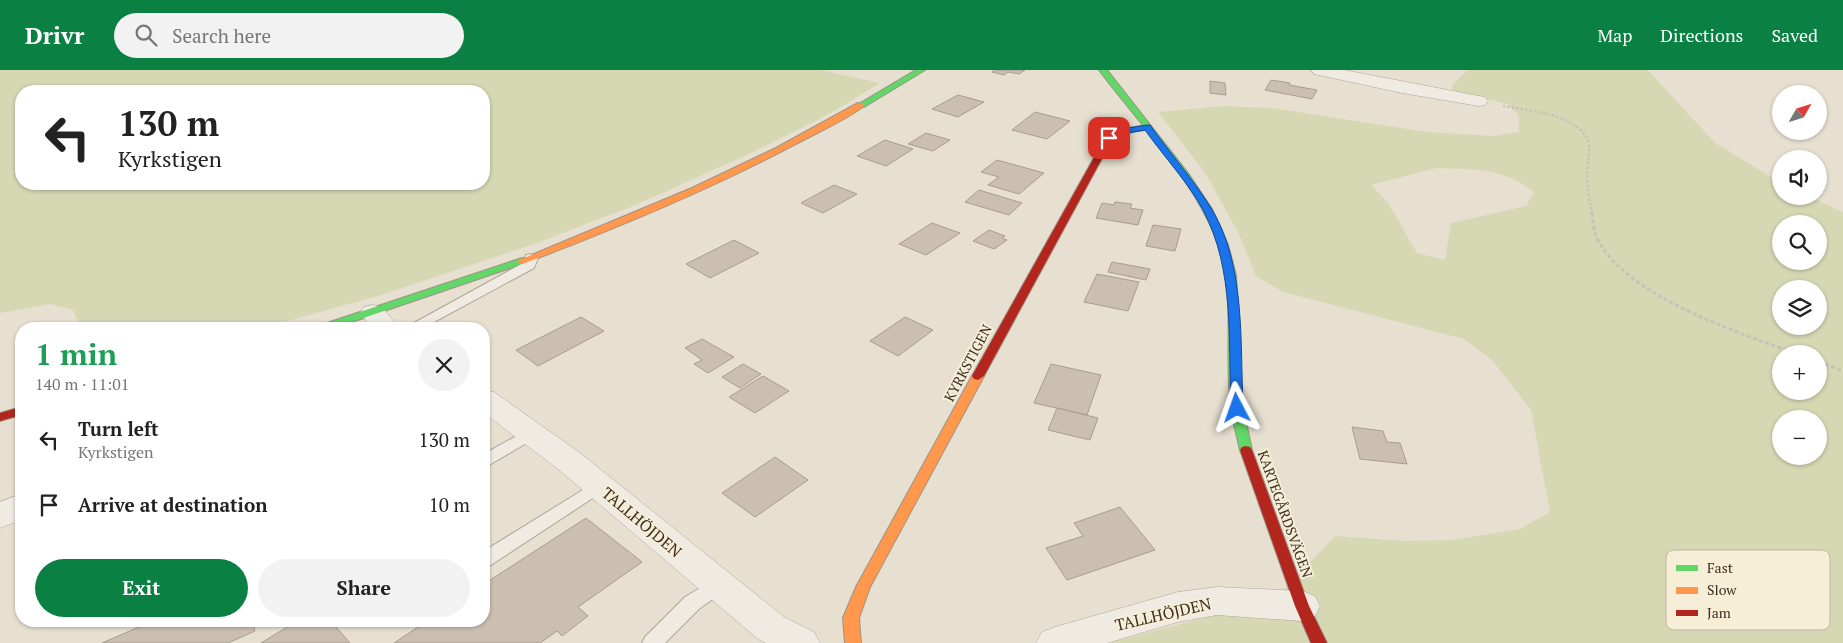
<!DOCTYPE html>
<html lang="en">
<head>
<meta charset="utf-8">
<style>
  :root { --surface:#fff; --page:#f2f2f2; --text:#222; --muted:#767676; --accent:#0b8043 }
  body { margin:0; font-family:"PT Serif",serif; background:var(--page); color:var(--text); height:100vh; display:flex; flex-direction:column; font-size:19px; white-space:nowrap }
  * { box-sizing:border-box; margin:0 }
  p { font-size:16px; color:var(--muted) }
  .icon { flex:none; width:28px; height:28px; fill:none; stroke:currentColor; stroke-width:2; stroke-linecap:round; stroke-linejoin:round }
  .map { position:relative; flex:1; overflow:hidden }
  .side { position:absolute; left:15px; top:252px; width:475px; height:305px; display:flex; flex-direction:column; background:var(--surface); border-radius:20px; box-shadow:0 1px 4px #0004 }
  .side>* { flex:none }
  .hud { position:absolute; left:15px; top:15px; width:475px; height:105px; border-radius:20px; box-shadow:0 1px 4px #0004; background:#fff; color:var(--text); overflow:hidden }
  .needle { width:32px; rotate:51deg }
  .fabs { position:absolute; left:1772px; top:15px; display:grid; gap:10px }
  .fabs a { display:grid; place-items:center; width:55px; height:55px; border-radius:50%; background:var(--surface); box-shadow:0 1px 4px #0004; font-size:25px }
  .pin { position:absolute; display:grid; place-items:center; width:42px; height:42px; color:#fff; margin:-21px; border-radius:10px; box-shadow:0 2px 8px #0006 }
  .me { position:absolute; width:55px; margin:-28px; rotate:356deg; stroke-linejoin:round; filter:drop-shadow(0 0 4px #0008) }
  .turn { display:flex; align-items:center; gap:18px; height:105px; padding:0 20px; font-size:22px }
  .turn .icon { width:65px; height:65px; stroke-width:2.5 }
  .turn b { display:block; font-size:35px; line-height:42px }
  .round { display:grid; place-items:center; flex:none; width:52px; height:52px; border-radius:26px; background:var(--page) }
  .overview { display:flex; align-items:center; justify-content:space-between; height:85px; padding:0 20px }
  h1 { font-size:30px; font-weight:600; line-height:38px; color:#1e9e55 }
  .action { display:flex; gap:10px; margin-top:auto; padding:10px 20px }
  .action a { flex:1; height:58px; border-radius:30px; background:var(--accent); color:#fff; font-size:20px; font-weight:600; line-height:58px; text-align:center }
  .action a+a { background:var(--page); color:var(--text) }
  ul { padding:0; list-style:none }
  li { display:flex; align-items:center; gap:15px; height:65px; padding:0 20px }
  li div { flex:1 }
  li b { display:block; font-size:19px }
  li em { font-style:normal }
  header { display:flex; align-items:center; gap:30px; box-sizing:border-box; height:70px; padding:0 25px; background:var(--accent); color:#fff }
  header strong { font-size:24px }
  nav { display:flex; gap:28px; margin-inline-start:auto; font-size:18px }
  .search { width:350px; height:45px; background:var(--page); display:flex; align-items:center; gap:12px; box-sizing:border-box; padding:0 18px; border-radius:28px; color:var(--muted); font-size:19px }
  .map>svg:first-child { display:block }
  .green { fill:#d6d7b3; fill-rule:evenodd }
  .building { fill:#cbbfb2; stroke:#a89c90 }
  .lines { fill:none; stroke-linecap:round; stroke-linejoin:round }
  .lane-casing { stroke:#ada599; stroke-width:2 }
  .street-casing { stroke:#ada599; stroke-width:1 }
  .fast-casing { stroke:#9c958a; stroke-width:2 }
  .slow-casing { stroke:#9c958a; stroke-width:2 }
  .jam-casing { stroke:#9c958a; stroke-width:2 }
  .path-far1 { stroke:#c8c2b9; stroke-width:2.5; stroke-dasharray:2.5 2; stroke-linecap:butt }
  .path { stroke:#c8c2b9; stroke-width:3; stroke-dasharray:4 2.5; stroke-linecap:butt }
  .lane { fill:#efebe3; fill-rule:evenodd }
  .street { fill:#efebe3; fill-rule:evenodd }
  .fast { fill:#63d668; fill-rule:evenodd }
  .slow { fill:#ff974d; fill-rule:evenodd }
  .jam { fill:#b3261e; fill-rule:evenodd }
  .route { fill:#1a73e8; stroke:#114b97 }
  .labels { text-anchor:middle; stroke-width:4; stroke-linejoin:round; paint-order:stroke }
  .street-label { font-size:14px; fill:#3d2e20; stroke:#f7eed8 }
  .near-street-label { font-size:16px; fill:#3d2e20; stroke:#f7eed8 }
  .key { fill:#f7eed8; stroke:#bfb4a1; stroke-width:1 }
  .key-label { font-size:14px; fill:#3d2e20 }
</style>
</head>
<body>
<header>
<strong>Drivr</strong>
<div class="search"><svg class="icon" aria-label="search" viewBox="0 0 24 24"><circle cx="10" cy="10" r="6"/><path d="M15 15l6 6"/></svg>Search here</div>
<nav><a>Map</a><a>Directions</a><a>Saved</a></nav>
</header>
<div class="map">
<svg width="1843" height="573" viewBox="0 0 1843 573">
  <rect width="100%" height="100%" fill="#e7e0d1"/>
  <!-- green -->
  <g class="green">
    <path d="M0 0H821L880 13 831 43 747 85 633 136 534 174 378 226 287 251 236 257 203 255 196 259H81L73 240 50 234 0 243ZM21 21H484V114H21Z"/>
    <path d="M1468 0H1648L1715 73 1781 113V126H1808L1843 142V573H1109L1211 546 1261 544 1335 466 1404 471 1453 470 1520 459 1550 442 1531 340 1492 290 1464 269 1283 222 1256 206 1239 164 1206 104 1158 42 1224 36 1272 38 1427 62 1495 66 1519 62V46L1508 34 1454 21 1451 16ZM1437 98C1476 100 1501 97 1534 122L1526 136 1451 153 1445 190 1417 183 1387 131 1371 115ZM1781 154H1819V191H1781ZM1781 219H1819V256H1781ZM1781 284H1819V321H1781ZM1781 349H1819V386H1781Z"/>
  </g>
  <!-- building -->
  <g class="building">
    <polygon points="995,0 1025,0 1019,4 1008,2 1004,5 992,2"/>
    <polygon points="1271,10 1290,13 1289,15 1317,20 1312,29 1265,20"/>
    <polygon points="1210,11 1225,13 1226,25 1210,23"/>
    <polygon points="958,25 984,32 958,47 932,39"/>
    <polygon points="1035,42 1070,51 1047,69 1012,60"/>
    <polygon points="926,63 950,70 933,81 908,74"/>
    <polygon points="885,70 913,79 886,96 857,86"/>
    <polygon points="997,90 1044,103 1019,124 988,115 999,107 981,102"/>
    <polygon points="834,115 857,124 823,143 801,133"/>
    <polygon points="979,120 1022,133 1009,145 965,132"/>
    <polygon points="1115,132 1132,134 1130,138 1143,140 1138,155 1096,148 1102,133 1114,135"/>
    <polygon points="932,153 960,163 926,185 899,174"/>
    <polygon points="1153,155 1181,159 1175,181 1146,176"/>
    <polygon points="989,160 1005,166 1002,168 1007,170 994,179 973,171"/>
    <polygon points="734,170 759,183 710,208 686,194"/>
    <polygon points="1112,192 1150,199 1146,210 1108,202"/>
    <polygon points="1097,204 1139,212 1128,241 1084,232"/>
    <polygon points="581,247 604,261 538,296 516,280"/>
    <polygon points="905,247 933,260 898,286 870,271"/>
    <polygon points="702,269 734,287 708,303 694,294 702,290 685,278"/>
    <polygon points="743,294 761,304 740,318 722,307"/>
    <polygon points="1051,294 1101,305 1087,345 1034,333"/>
    <polygon points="763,306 789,321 755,343 729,327"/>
    <polygon points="1057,338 1098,348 1090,370 1048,360"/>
    <polygon points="1352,357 1383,361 1387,372 1400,373 1407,394 1360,389"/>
    <polygon points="775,387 808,410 755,447 722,423"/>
    <polygon points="1120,437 1155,480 1067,510 1046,478 1083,466 1074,453"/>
    <polygon points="586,448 642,492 578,537 588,546 562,566 557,561 540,573 394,573 427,551 484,551 484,514"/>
    <polygon points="153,551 252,551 255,561 228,573 102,573"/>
    <polygon points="297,551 331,551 350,573 261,573"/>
  </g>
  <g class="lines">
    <defs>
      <g id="lane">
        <polygon points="531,184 538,188 534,198 421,259 403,259 523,193 526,185"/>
        <polygon points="531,358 537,359 539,363 537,367 484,398 484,384"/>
        <polygon points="599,410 605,412 608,416 605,420 491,495 484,497 484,481"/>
        <polygon points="718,507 725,510 728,515 725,520 699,539 665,573 642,573 645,567 685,527"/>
      </g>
      <g id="street">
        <polygon points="1311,0 1344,0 1479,26 1485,27 1488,31 1485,35 1479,36 1402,23 1314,4"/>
        <polygon points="373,235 382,237 400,259 373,259 360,243 364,237"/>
        <polygon points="484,320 494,322 580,383 784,547 814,562 820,573 766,573 758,569 558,399 484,343"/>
        <polygon points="21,424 21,450 0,458 0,432"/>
        <polygon points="1217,517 1302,521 1315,526 1320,536 1315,546 1302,551 1217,545 1178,552 1107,573 1036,573 1042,562 1055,557 1178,522"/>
      </g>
      <g id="fast">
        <polygon points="916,0 925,0 864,37 857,35"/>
        <path d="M1099 0H1107L1188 103 1212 139 1228 175 1236 205 1243 338 1252 380 1250 383H1242L1240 380C1237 366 1233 353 1231 339 1225 295 1232 250 1226 206 1216 131 1143 59 1099 0Z"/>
        <polygon points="522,188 525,189 527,191 525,193 331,259 314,259 315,257"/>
      </g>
      <g id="slow">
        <path d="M858 33 865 35C850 48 814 64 796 74 709 120 617 158 525 193H519L517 191 692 118 776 78Z"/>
        <polygon points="978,302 984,306 870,517 859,548 861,573 845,573 843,548 856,517 972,306"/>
      </g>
      <g id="jam">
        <polygon points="1147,55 1150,55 1150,59 1127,63 1112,70 984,306 978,310 974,309 972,306 1105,68 1122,59"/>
        <polygon points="21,337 21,345 0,351 0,343"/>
        <polygon points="1246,376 1250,377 1252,380 1309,536 1327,573 1311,573 1295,536 1240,380 1242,377"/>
      </g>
    </defs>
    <!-- lane casing -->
    <use href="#lane" class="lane-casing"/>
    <!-- street casing -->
    <use href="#street" class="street-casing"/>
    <!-- fast casing -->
    <use href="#fast" class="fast-casing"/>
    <!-- slow casing -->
    <use href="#slow" class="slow-casing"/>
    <!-- jam casing -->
    <use href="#jam" class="jam-casing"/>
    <!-- path-far1 -->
    <path class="path-far1" d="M1503 36C1527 40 1584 45 1589 75 1590 85 1587 96 1587 106 1587 119 1590 132 1592 144"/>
    <!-- path -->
    <g class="path">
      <path d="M1592 143C1593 152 1594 164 1599 172 1632 229 1738 262 1797 284"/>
      <polyline points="1819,292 1843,301"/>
    </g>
    <!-- lane -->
    <use href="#lane" class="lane"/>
    <!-- street -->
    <use href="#street" class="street"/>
    <!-- fast -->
    <use href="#fast" class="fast"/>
    <!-- slow -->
    <use href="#slow" class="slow"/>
    <!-- jam -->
    <use href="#jam" class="jam"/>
  </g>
  <!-- route -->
  <path class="route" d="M1147 55H1150C1170 83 1193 109 1211 138 1246 194 1240 274 1243 338L1241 341 1237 342 1231 338C1228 272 1235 200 1203 140 1190 115 1162 84 1145 60L1127 63 1109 70 1105 68 1122 59Z"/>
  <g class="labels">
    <!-- street labels -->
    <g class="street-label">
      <text transform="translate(968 293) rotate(-62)" y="5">KYRKSTIGEN</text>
      <text transform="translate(1285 444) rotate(70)" y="5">KARTEGÅRDSVÄGEN</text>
    </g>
    <!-- near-street labels -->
    <g class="near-street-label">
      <text transform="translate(642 452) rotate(40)" y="6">TALLHÖJDEN</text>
      <text transform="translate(1163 544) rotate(-13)" y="6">TALLHÖJDEN</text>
    </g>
  </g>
  <!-- legend -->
  <rect x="1666" y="480" width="164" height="80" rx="8" class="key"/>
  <rect x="1676" y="495" width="22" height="6" fill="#63d668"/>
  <rect x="1676" y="517" width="22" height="7" fill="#ff974d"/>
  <rect x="1676" y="540" width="22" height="6" fill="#b3261e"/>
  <g class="key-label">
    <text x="1707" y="503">Fast</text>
    <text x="1707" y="525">Slow</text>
    <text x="1707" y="548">Jam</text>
  </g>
</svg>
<div class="fabs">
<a><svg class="needle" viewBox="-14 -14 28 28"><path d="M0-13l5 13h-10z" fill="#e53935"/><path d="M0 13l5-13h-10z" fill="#767676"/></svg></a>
<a><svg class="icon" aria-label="sound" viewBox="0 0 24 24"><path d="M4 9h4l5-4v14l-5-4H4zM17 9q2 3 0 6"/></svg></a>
<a><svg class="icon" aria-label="search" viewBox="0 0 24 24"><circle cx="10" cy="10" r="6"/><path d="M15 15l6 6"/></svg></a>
<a><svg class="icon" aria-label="layers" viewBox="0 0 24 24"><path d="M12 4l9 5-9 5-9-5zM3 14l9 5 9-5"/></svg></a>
<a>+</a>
<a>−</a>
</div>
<div class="pin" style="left:1109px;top:68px;background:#d93025"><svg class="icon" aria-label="arrive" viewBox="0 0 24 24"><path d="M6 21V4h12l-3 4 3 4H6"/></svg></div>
<svg class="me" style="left:1237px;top:338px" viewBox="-20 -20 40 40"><path d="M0-17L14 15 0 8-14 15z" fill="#1a73e8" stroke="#fff" stroke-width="4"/></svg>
<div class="hud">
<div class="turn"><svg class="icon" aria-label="left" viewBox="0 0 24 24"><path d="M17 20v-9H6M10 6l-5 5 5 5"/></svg><div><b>130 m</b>Kyrkstigen</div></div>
</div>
<section class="side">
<div class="overview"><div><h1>1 min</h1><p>140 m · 11:01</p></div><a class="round"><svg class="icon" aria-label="close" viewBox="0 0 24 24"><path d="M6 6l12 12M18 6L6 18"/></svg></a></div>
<ul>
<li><svg class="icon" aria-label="left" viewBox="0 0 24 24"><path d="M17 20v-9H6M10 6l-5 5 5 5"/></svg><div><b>Turn left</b><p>Kyrkstigen</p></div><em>130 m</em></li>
<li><svg class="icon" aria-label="arrive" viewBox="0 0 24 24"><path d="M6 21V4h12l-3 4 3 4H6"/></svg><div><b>Arrive at destination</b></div><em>10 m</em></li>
</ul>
<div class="action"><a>Exit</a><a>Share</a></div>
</section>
</div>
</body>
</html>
